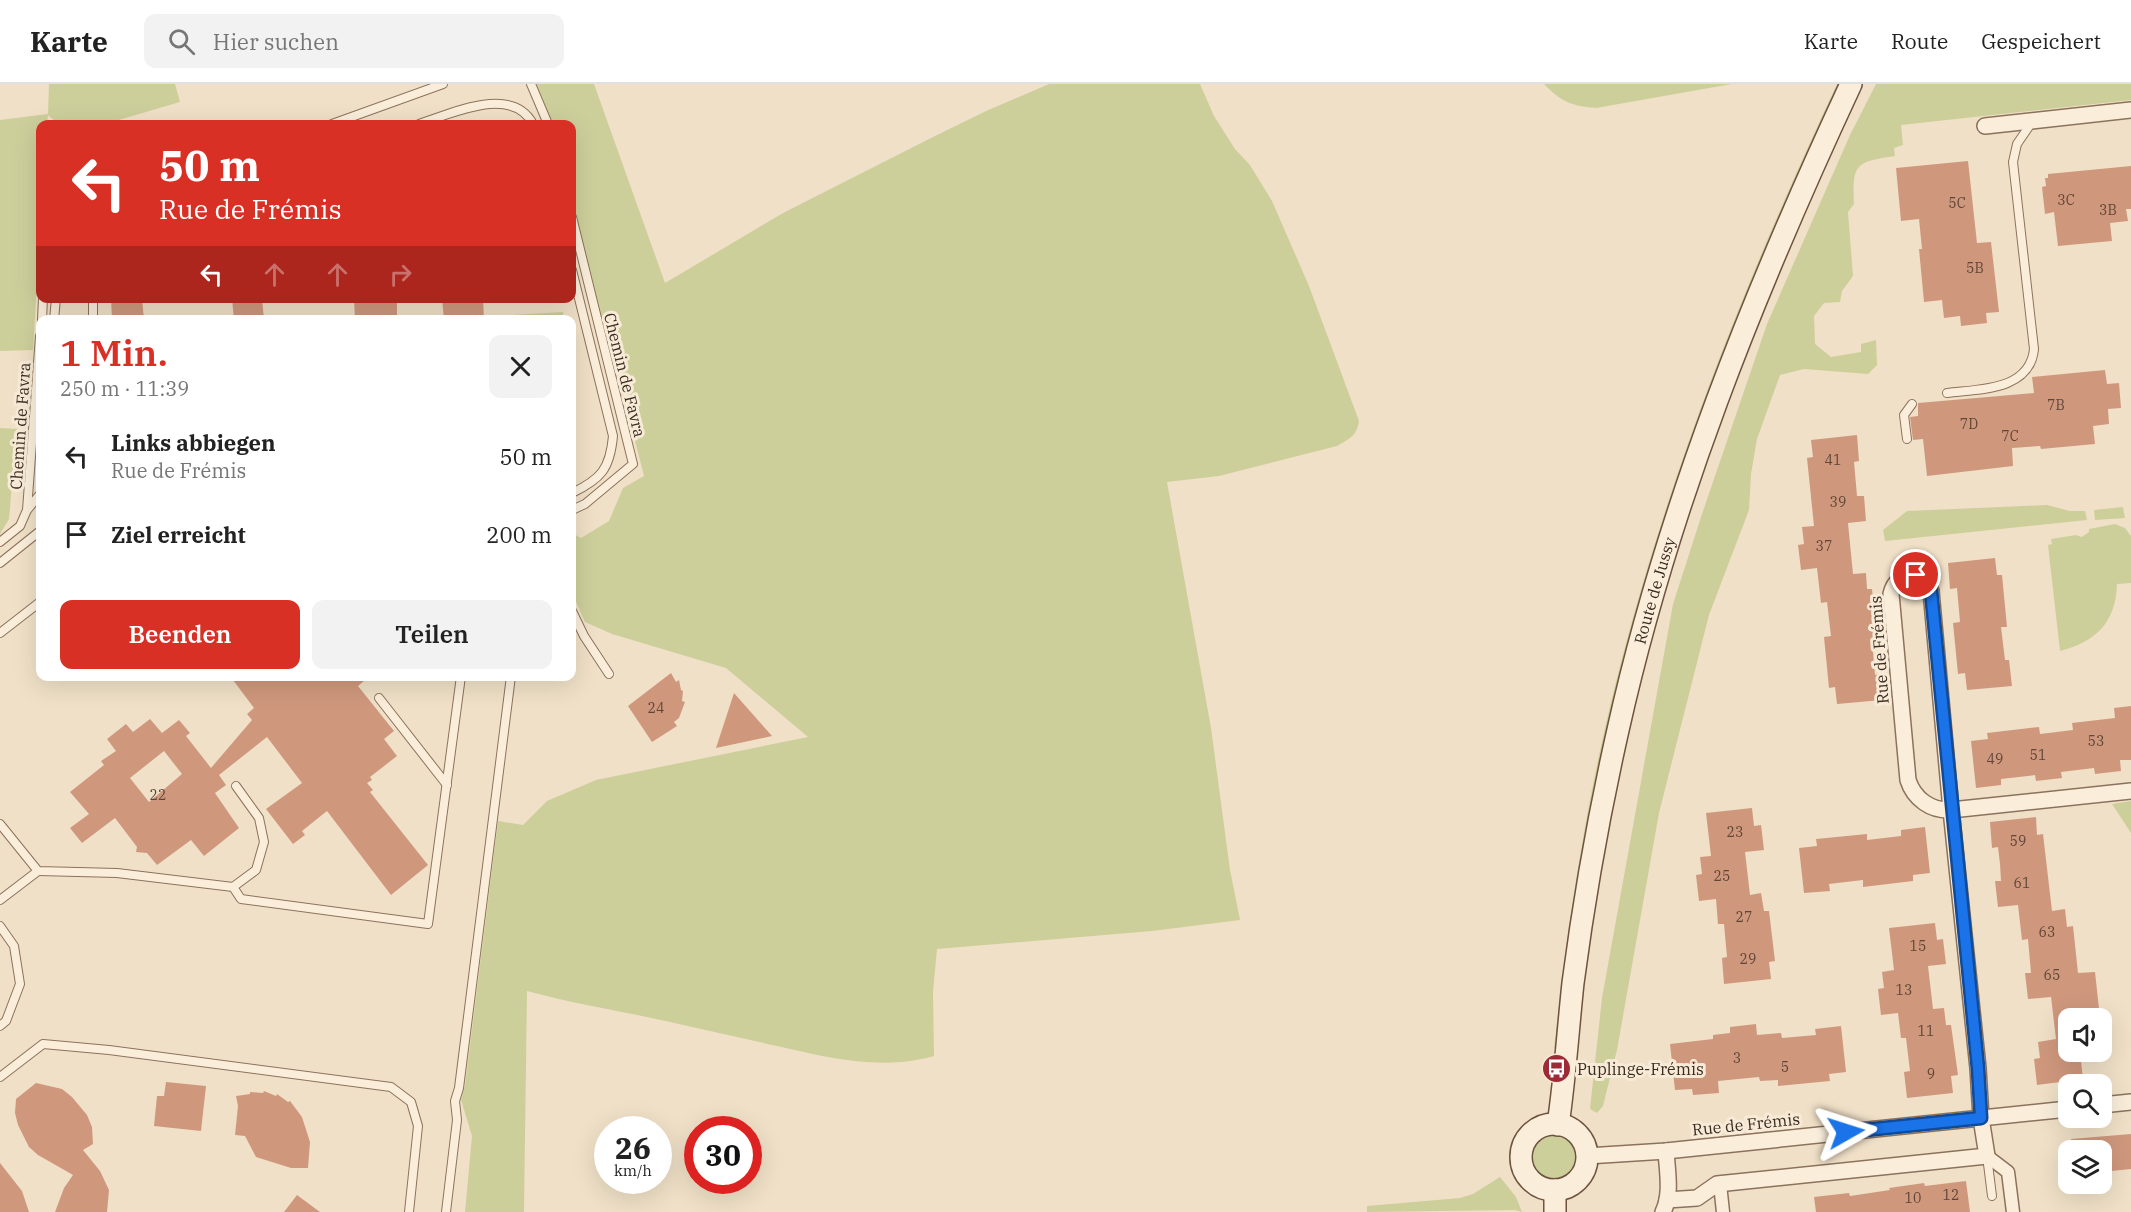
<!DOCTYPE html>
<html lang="de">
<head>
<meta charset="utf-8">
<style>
  :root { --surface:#fff; --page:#f2f2f2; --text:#222; --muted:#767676; --line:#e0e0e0; --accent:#d93025 }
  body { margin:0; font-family:"IBM Plex Serif",serif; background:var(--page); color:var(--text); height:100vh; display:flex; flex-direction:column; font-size:22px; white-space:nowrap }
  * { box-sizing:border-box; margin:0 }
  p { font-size:20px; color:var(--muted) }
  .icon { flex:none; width:33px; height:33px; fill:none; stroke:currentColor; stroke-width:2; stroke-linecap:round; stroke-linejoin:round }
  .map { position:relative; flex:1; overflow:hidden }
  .side { position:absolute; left:36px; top:231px; width:540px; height:366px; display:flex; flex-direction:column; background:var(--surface); border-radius:12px; box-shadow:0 6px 24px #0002 }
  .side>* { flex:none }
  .guide { position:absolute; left:36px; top:36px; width:540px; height:183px; border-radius:12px; box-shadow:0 6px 24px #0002; background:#d93025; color:#fff; overflow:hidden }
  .controls { position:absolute; left:2058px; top:924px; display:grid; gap:12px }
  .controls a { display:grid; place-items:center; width:54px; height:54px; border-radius:12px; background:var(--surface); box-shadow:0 6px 24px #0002; font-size:30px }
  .speed { position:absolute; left:594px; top:1032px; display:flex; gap:12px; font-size:30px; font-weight:700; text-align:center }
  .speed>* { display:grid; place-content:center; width:78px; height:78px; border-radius:50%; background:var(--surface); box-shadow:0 6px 24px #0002; line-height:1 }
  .speed small { font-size:15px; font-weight:400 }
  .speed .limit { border:9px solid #d22; background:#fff; color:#111 }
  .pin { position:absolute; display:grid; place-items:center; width:51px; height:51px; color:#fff; margin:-26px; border:3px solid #fff; border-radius:50%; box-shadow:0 2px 6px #0007 }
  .me { position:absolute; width:66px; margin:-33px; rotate:84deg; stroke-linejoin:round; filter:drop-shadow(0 0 4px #0008) }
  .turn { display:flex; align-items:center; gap:21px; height:126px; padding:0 24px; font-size:27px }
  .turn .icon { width:78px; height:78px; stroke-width:2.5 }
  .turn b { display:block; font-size:42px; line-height:51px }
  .lanes { display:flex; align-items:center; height:57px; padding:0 24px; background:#0003; justify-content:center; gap:30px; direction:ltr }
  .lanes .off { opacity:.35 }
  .round { display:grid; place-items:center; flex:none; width:63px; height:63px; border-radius:12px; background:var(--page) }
  .head { display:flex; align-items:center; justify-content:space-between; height:102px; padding:0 24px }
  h1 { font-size:36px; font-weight:600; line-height:45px; color:var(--accent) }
  .cta { display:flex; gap:12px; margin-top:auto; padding:12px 24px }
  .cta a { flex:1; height:69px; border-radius:12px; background:var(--accent); color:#fff; font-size:24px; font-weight:600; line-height:69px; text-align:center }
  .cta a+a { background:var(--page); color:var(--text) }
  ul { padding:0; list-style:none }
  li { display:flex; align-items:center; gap:18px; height:78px; padding:0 24px }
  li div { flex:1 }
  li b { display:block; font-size:22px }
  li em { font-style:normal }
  header { display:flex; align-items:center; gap:36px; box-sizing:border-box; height:84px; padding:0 30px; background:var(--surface); border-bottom:2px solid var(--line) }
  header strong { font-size:28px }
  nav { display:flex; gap:33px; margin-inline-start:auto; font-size:21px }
  .search { width:420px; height:54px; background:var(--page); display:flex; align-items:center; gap:15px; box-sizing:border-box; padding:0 21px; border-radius:12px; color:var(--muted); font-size:22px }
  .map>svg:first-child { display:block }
  .green { fill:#cdcf9b }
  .building { fill:#cf987d; fill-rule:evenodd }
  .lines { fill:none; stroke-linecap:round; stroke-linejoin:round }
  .service-casing { stroke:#8c725c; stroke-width:10 }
  .pedestrian-casing { stroke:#8c725c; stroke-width:15 }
  .minor-casing { stroke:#8c725c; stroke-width:18 }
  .secondary-casing { stroke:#6e533f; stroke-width:24 }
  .service { stroke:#faeedb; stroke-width:8 }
  .pedestrian { stroke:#faeedb; stroke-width:12 }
  .minor { stroke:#faeedb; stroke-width:15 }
  .secondary { stroke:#faeedb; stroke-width:21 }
  .route-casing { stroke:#114b97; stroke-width:15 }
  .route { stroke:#1a73e8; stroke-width:10 }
  .labels { text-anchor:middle; stroke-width:6; stroke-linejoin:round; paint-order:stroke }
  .number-label { font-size:14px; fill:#614637 }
  .street-label { font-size:16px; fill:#3c2b20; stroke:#f7ebd7 }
  .poi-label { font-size:16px; fill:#3c2b20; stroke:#f7ebd7; text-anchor:start }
</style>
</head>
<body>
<header>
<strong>Karte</strong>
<div class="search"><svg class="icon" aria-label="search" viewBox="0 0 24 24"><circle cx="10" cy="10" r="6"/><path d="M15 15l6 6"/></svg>Hier suchen</div>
<nav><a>Karte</a><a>Route</a><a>Gespeichert</a></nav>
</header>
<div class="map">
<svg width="2131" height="1128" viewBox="0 0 2131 1128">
  <rect width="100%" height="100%" fill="#f0e0c7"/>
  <!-- green -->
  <g class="green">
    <polygon points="49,0 175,0 180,18 105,40 58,40 48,31 47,40 40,40 40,149 33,266 0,267 0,36 48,30"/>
    <path d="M531 0H594L665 199 783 129 933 53 984 28 1049 0H1200L1214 32 1235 65 1250 81 1272 117 1309 202 1359 337C1357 352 1349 355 1337 362L1219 392 1167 398 1211 644 1230 786 1240 836 1152 847 937 865 933 908 934 972C880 987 830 974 777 962 741 954 705 946 670 938 622 927 574 920 527 907L524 1128H465L472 1052 461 1016 465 1001 498 737 523 741 547 717 596 696 808 653 726 584 612 550 585 538 572 509V449L581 454 609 437 623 404 644 392 605 240 598 236 572 133V40H548Z"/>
    <path d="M1544 0H1732L1596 24C1572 22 1561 18 1544 0Z"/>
    <path d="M1837 0H1840L1736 240 1706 316 1652 476 1630 557 1564 895 1556 964H1554C1566 857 1581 749 1605 644 1656 421 1740 207 1837 0Z"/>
    <path d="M1876 0H2131V16L1901 41 1903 61 1894 64 1895 72C1856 78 1852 79 1854 120L1848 128 1853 192 1842 207 1840 218 1824 219 1814 232 1815 260 1831 273 1861 268V260L1876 256 1877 281 1868 290 1804 285 1780 291 1757 355 1751 390 1749 426 1709 531 1659 729 1617 966 1603 1022 1597 1029 1590 1025 1602 914 1673 520 1702 430 1767 240 1850 51Z"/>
    <polygon points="563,228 564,235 495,235 495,232"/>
    <polygon points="0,344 17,345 9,435 0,450"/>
    <polygon points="2047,421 2070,427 2085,427 2087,436 1885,457 1883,446 1907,427"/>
    <polygon points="2123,423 2125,434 2095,436 2094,426"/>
    <path d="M2115 440 2125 444 2131 452V499L2117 500C2116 538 2096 558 2060 567L2048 461 2052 460 2051 455 2076 451 2082 453 2089 448V445Z"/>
    <polygon points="2131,717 2131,749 2112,720"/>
    <circle cx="1554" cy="1074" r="22"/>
    <polygon points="1500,1093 1516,1113 1522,1128 1515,1126 1367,1128 1367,1122 1460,1114 1473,1110"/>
  </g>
  <!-- building -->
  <g class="building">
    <polygon points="1968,77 1977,159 1991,158 1999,228 1986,229 1987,239 1961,242 1960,232 1944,234 1942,216 1924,218 1919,165 1922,165 1919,135 1901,137 1896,84"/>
    <polygon points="2131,82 2131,125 2126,125 2128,137 2110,139 2112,157 2058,162 2054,128 2045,130 2042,103 2046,102 2045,94 2048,94 2048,90"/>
    <polygon points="111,214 142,214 144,236 112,236"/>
    <polygon points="232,214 262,214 264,236 234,236"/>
    <polygon points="354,214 397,214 397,236 355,236"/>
    <polygon points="442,214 483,214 484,236 444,236"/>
    <polygon points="2105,286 2107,300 2119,299 2121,324 2108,325 2109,340 2093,342 2095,360 2041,365 2040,362 2012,364 2013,382 1927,392 1923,355 1913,356 1910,333 1918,332 1918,319 2034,309 2032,293"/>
    <polygon points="1857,351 1859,377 1854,378 1857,412 1864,412 1866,437 1848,439 1853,490 1866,489 1867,505 1872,505 1877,557 1872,557 1875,591 1880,590 1882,616 1837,620 1835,603 1829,604 1824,553 1831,552 1827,518 1821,519 1817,484 1801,486 1798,461 1804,460 1802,443 1814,442 1807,374 1813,373 1811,356"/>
    <polygon points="1995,474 1997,491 2002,491 2007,543 2001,543 2005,576 2009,576 2012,602 1967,606 1965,589 1958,590 1953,539 1960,538 1957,504 1950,505 1948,479"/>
    <polygon points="671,589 676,598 679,596 681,606 683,607 682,617 685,618 679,634 674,638 677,642 652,658 628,622"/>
    <path d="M230 592H370L358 602 394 647 384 655 397 672 370 693 372 696 367 699 373 706 370 708 428 781 391 811 327 727 302 747 305 751 293 760 266 725 302 699 267 653 219 691 226 701 215 709 239 744 204 772 191 756 157 781 147 769 136 768 137 763 115 734 82 759 70 744 89 730 70 708 104 681 101 677 116 667 107 655 126 640 133 648 150 635 162 649 179 636 190 649 186 652 211 684 252 636 247 630 254 624ZM164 667 182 690 149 718 130 694Z"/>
    <polygon points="734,609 772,652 716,664"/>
    <polygon points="2131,622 2131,676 2120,676 2121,687 2095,690 2094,684 2061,688 2062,694 2036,697 2035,691 2019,693 2001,695 2001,701 1976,704 1971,657 1988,655 1987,649 2039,643 2040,650 2073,646 2072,639 2115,634 2114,624"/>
    <polygon points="1752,724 1754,742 1761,741 1764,766 1745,768 1750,811 1761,809 1764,827 1769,827 1775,877 1769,878 1771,895 1724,900 1722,874 1727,873 1724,840 1718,840 1716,815 1699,817 1696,791 1702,790 1700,773 1711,772 1706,729"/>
    <polygon points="2036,733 2037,751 2043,750 2052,827 2065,825 2067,843 2073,842 2078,889 2095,888 2100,934 2068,934 2068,968 2080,968 2083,995 2037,1001 2034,975 2040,974 2038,958 2056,955 2051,913 2028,915 2025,889 2031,889 2028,855 2022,856 2018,821 1998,823 1995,797 2001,797 2000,780 1998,763 1992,764 1990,738"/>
    <polygon points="1925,743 1930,789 1913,791 1913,797 1863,803 1863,796 1829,800 1830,807 1804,809 1799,764 1817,762 1816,755 1867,750 1867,756 1901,752 1901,746"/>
    <polygon points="1935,839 1937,856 1943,855 1946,880 1928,882 1933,925 1944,924 1946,941 1951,941 1958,991 1951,992 1953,1009 1907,1014 1904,988 1910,987 1906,954 1901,954 1898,929 1881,931 1878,905 1884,904 1882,888 1894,886 1889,844"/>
    <polygon points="1756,940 1757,951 1781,949 1782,954 1816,951 1815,945 1841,942 1846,988 1829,990 1830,997 1778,1002 1778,996 1760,997 1759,993 1718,997 1719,1009 1693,1011 1692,1005 1675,1006 1670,960 1713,955 1713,951 1730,949 1730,943"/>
    <polygon points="166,998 206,1002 201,1047 154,1042 157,1012 164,1012"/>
    <polygon points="36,999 62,1005 72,1013 87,1031 92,1043 93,1060 83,1066 100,1087 109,1106 107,1128 55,1128 64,1104 73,1091 38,1071 29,1063 18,1041 15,1029 16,1015"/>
    <polygon points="264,1007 276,1012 277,1010 288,1018 290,1017 302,1033 310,1058 308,1084 291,1084 256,1073 245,1052 235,1051 238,1022 236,1012 250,1010 250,1008 263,1009"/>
    <polygon points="2131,1050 2131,1085 2102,1088 2102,1066 2072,1066 2071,1055"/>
    <polygon points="0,1079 22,1107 29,1128 0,1128"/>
    <polygon points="1966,1097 1970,1128 1816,1128 1814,1113 1849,1109 1850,1112 1890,1106 1889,1104 1924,1099 1925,1102"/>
    <polygon points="297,1111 320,1128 284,1128"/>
  </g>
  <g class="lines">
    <defs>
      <g id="service">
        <polyline points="531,0 548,40"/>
        <polyline points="332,40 443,0"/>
        <path d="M419 40C451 30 512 0 533 40"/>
        <polyline points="572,133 633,380 585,420 572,426"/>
        <path d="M572 186 613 352C610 385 601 395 572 409"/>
        <polyline points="93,214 93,236"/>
        <polyline points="42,236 43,214"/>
        <polyline points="54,236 56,214"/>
        <path d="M1947 309C1979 305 2030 307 2034 265L2013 78 2017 60 2032 38"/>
        <polyline points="1907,355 1904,331 1912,320"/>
        <polyline points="28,425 40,410"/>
        <polyline points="0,458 20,442 27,426 40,252"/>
        <polyline points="0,479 40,447"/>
        <polyline points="572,527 584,552 609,590"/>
        <polyline points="0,549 40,518"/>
        <polyline points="379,614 447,701"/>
        <polyline points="0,740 38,787 117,789 233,803 241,815 428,840 461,592"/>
        <polyline points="233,803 256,786 264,758 259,734 236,702"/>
        <polyline points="0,816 38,787"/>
        <polyline points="0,842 14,862 20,900 6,937 0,942"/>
        <polyline points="0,993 43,960 109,966 391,1003 411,1018 418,1042 409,1128"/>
        <polyline points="1987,1072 1992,1112"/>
        <polyline points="446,1128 457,1036 455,1017 459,1004 511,592"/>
      </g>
      <g id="pedestrian">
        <polyline points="1987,1072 2008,1088 2013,1128"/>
        <polyline points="1720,1100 1723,1128"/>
      </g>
      <g id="minor">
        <polyline points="1985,42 2131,26"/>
        <path d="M1916 491 1925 495 1931 507 1951 726C1931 727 1914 715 1908 696L1891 510C1894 497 1903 491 1916 491Z"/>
        <polyline points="2102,1021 2131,1018"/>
        <polyline points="1587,1072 1666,1067 2068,1025"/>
        <polyline points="1667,1116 1697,1114 1717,1100 1987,1072 1981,1034 1978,984 1951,726 2131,707"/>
        <path d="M1663 1128C1672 1110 1667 1086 1666 1067"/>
      </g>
      <g id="secondary">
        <circle cx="1554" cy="1073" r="33"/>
        <path id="s1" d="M1558 1041C1565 994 1568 946 1573 899 1584 815 1599 730 1618 646 1668 422 1754 208 1851 0"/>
        <polyline points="1555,1106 1555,1128"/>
      </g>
    </defs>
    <!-- service casing -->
    <use href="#service" class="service-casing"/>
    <!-- pedestrian casing -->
    <use href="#pedestrian" class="pedestrian-casing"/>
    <!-- minor casing -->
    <use href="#minor" class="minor-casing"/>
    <!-- secondary casing -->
    <use href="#secondary" class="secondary-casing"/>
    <!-- service -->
    <use href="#service" class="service"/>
    <!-- pedestrian -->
    <use href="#pedestrian" class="pedestrian"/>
    <!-- minor -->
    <use href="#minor" class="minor"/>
    <!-- secondary -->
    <use href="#secondary" class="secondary"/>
  </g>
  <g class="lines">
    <defs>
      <polyline id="route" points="1846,1048 1981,1034 1978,984 1931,507 1924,495 1916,491"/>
    </defs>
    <!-- route casing -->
    <use href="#route" class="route-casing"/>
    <!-- route -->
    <use href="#route" class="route"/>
  </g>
  <!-- icons -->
  <defs>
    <symbol id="bus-disc" viewBox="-11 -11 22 22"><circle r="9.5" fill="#9d2a35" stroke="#f7ebd7"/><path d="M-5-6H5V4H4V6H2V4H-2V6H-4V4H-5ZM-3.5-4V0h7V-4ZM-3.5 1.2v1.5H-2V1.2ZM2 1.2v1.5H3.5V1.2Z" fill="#fff"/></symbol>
  </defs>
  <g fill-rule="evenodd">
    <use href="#bus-disc" x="1540" y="968" width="33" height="33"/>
  </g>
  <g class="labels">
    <!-- number labels -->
    <g class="number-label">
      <text x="2066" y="121">3C</text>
      <text x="1957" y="124">5C</text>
      <text x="2108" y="131">3B</text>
      <text x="1975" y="189">5B</text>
      <text x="2056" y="326">7B</text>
      <text x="1969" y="345">7D</text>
      <text x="2010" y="357">7C</text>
      <text x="1833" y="381">41</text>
      <text x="1838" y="423">39</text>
      <text x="1824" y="467">37</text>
      <text x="656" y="629">24</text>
      <text x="2096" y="662">53</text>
      <text x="2038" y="676">51</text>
      <text x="1995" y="680">49</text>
      <text x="158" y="716">22</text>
      <text x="1735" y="753">23</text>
      <text x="2018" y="762">59</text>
      <text x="1722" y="797">25</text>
      <text x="2022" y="804">61</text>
      <text x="1744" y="838">27</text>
      <text x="2047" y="853">63</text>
      <text x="1918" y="867">15</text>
      <text x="1748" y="880">29</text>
      <text x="2052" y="896">65</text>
      <text x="1904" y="911">13</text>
      <text x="1926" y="952">11</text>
      <text x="1737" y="979">3</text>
      <text x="1785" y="988">5</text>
      <text x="1931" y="995">9</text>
      <text x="1951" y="1116">12</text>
      <text x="1913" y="1119">10</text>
    </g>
    <!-- street labels -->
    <g class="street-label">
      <text transform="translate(625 291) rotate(76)" y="6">Chemin de Favra</text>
      <text transform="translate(20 342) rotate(-86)" y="6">Chemin de Favra</text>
      <text dy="6" stroke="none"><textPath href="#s1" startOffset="544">Route de Jussy</textPath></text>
      <text transform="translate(1879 566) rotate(-94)" y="6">Rue de Frémis</text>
      <text transform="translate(1746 1040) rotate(-6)" y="6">Rue de Frémis</text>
    </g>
    <!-- poi labels -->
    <g class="poi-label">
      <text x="1577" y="991">Puplinge-Frémis</text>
    </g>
  </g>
</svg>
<div class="controls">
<a><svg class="icon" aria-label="sound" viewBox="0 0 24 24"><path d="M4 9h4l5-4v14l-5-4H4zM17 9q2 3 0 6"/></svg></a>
<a><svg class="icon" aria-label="search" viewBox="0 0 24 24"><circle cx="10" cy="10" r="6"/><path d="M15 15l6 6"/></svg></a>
<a><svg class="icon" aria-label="layers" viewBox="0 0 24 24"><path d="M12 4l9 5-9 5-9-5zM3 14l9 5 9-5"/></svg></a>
</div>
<div class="speed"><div>26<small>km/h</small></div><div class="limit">30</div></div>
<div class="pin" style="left:1916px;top:491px;background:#d93025"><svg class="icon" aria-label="arrive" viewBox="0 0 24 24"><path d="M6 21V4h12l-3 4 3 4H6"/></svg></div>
<svg class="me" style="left:1846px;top:1048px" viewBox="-20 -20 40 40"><path d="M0-17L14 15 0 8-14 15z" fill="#1a73e8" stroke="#fff" stroke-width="4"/></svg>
<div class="guide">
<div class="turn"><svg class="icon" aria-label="left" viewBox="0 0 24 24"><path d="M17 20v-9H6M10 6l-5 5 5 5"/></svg><div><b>50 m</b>Rue de Frémis</div></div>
<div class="lanes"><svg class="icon" aria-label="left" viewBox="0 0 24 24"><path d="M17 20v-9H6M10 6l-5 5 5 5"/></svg><svg class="icon off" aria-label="ahead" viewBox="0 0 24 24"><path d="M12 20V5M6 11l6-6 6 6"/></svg><svg class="icon off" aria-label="ahead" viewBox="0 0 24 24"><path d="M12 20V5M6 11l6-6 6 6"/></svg><svg class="icon off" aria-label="right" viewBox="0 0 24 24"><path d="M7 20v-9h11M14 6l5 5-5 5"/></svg></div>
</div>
<section class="side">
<div class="head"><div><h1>1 Min.</h1><p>250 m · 11:39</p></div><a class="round"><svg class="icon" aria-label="close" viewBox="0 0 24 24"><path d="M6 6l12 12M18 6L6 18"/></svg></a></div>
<ul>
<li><svg class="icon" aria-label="left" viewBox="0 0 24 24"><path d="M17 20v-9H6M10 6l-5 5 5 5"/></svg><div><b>Links abbiegen</b><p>Rue de Frémis</p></div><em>50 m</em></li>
<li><svg class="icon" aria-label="arrive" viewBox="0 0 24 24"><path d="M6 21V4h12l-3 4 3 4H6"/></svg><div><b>Ziel erreicht</b></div><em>200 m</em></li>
</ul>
<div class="cta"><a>Beenden</a><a>Teilen</a></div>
</section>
</div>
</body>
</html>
